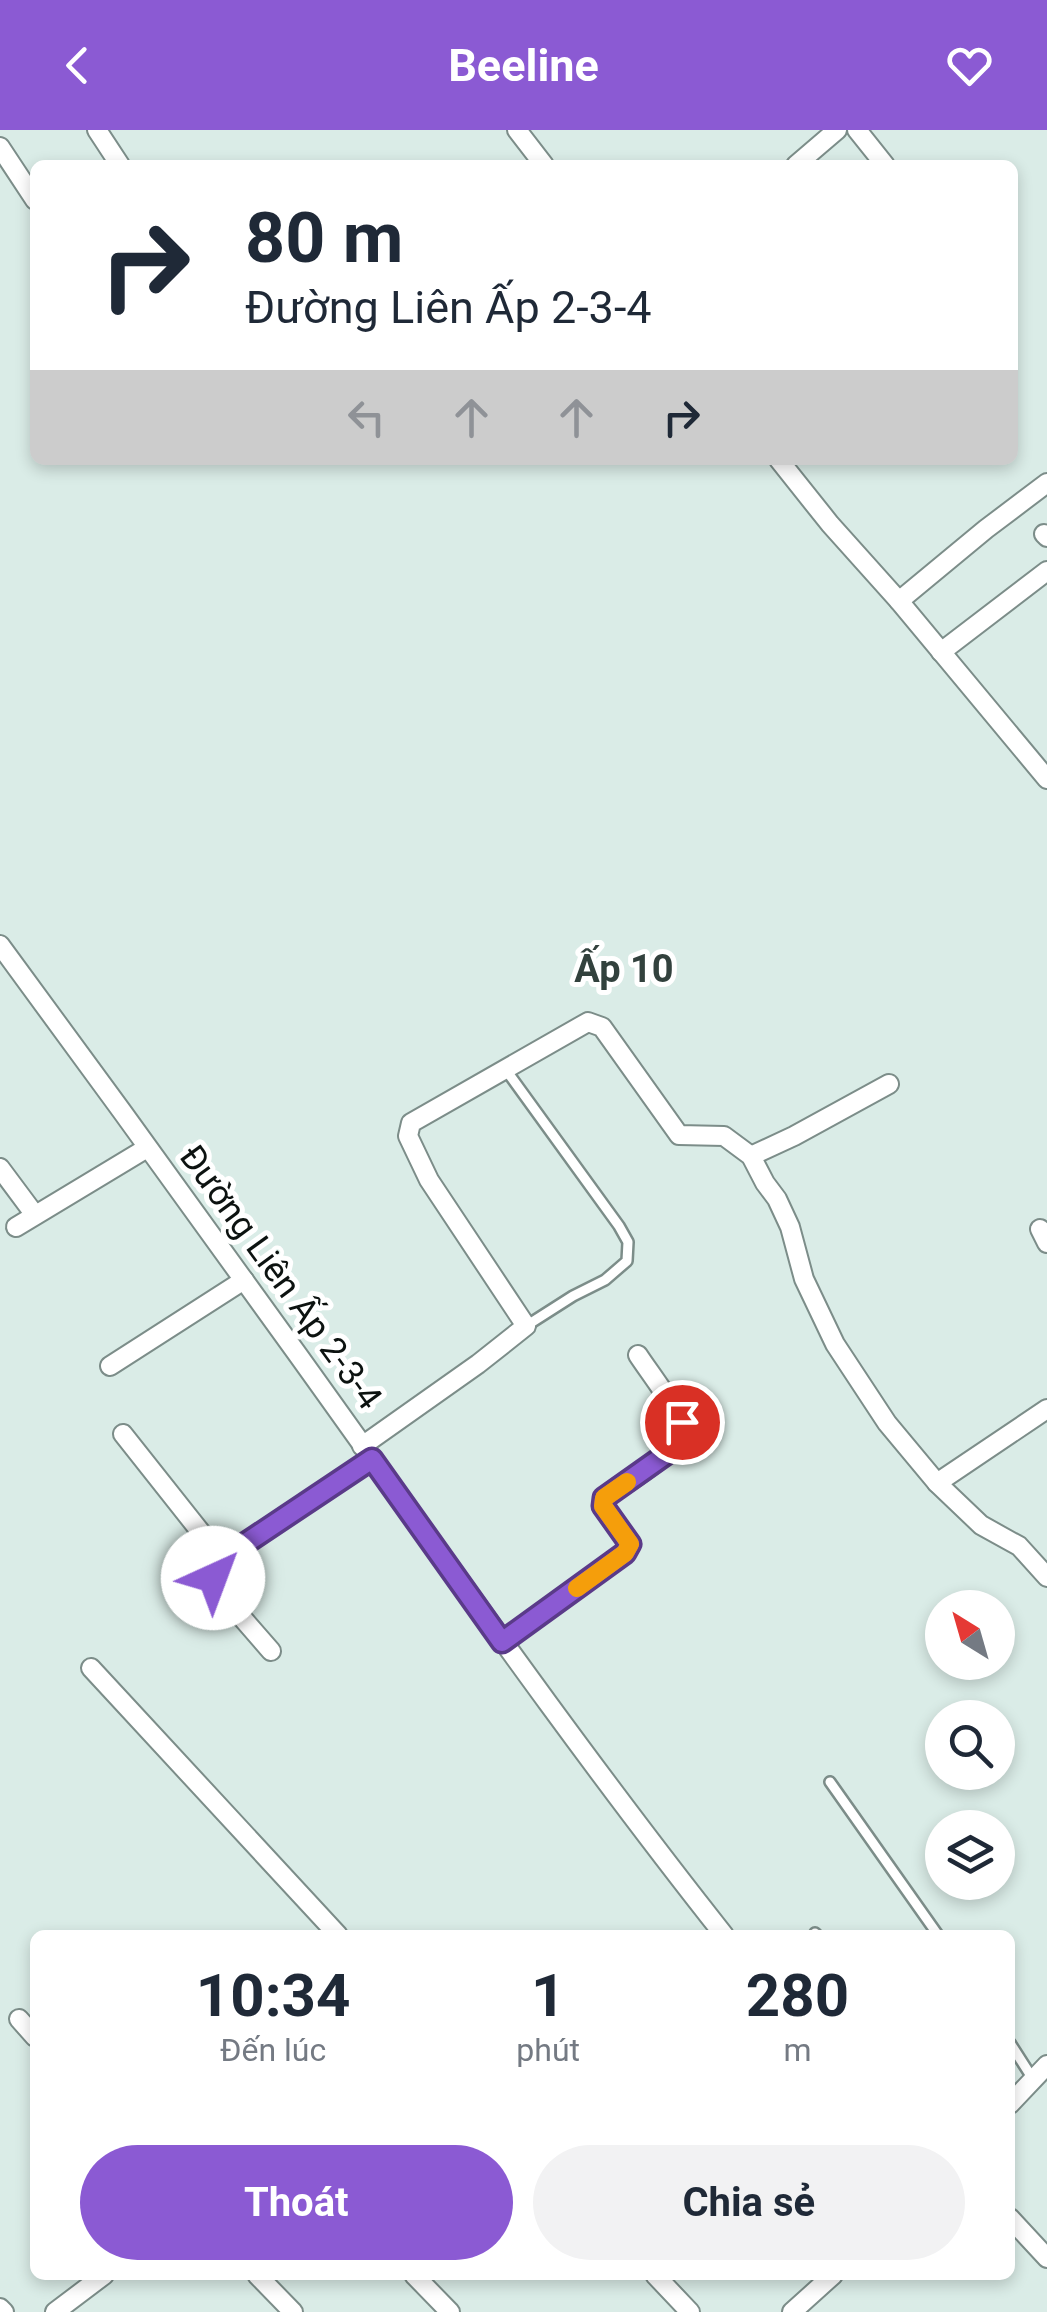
<!DOCTYPE html>
<html lang="vi">
<head>
<meta charset="utf-8">
<style>
  :root { --surface:#fff; --page:#f2f2f3; --text:#1f2937; --muted:#747a83; --accent:#8b5ad3 }
  body { margin:0; font-family:Roboto,sans-serif; background:var(--page); color:var(--text); height:100vh; display:flex; flex-direction:column; font-size:38px; white-space:nowrap }
  * { box-sizing:border-box; margin:0 }
  p { font-size:32px; color:var(--muted) }
  .icon { flex:none; width:55px; height:55px; fill:none; stroke:currentColor; stroke-width:2; stroke-linecap:round; stroke-linejoin:round }
  .map { position:relative; flex:1; overflow:hidden }
  .sheet { position:absolute; left:30px; top:1800px; width:985px; height:350px; display:flex; flex-direction:column; background:var(--surface); border-radius:15px; box-shadow:0 5px 15px #0003 }
  .sheet>* { flex:none }
  .banner { position:absolute; left:30px; top:30px; width:988px; height:305px; border-radius:15px; box-shadow:0 5px 15px #0003; background:#fff; color:var(--text); overflow:hidden }
  .needle { width:65px; rotate:323deg }
  .controls { position:absolute; left:925px; top:1460px; display:grid; gap:20px }
  .controls a { display:grid; place-items:center; width:90px; height:90px; border-radius:50%; background:var(--surface); box-shadow:0 5px 15px #0003; font-size:50px }
  .pin { position:absolute; display:grid; place-items:center; width:85px; height:85px; color:#fff; margin:-42px; border:5px solid #fff; border-radius:50%; box-shadow:0 2px 10px #0007 }
  .me { position:absolute; width:110px; margin:-55px; rotate:43deg; stroke-linejoin:round; filter:drop-shadow(0 0 8px #0008) }
  .turn { display:flex; align-items:center; gap:35px; height:210px; padding:0 50px; font-size:45px }
  .turn .icon { width:130px; height:130px; stroke-width:2.5 }
  .turn b { display:block; font-size:70px; line-height:85px }
  .lanes { display:flex; align-items:center; height:95px; padding:0 50px; background:#0003; justify-content:center; gap:50px; direction:ltr }
  .lanes .off { opacity:.35 }
  .eta { display:flex; justify-content:space-evenly; align-items:center; height:170px; text-align:center }
  .eta b { font-size:60px; font-weight:700; line-height:70px }
  .button { display:flex; gap:20px; margin-top:auto; padding:20px 50px }
  .button a { flex:1; height:115px; border-radius:60px; background:var(--accent); color:#fff; font-size:40px; font-weight:700; line-height:115px; text-align:center }
  .button a+a { background:var(--page); color:var(--text) }
  header { display:flex; justify-content:space-between; align-items:center; height:130px; padding:0 50px; background:var(--accent); color:#fff; font-size:45px; font-weight:700 }
  .map>svg:first-child { display:block }
  .lines { fill:none; stroke-linecap:round; stroke-linejoin:round }
  .service-casing { stroke:#7c8d89; stroke-width:14 }
  .minor-casing { stroke:#7c8d89; stroke-width:22 }
  .service { stroke:#fff; stroke-width:9 }
  .minor { stroke:#fff; stroke-width:18 }
  .route-casing { stroke:#5a3a89; stroke-width:25 }
  .route { stroke:#8b5ad3; stroke-width:18 }
  .slow { stroke:#f59e0b; stroke-width:18 }
  .labels { text-anchor:middle; stroke-width:10; stroke-linejoin:round; paint-order:stroke }
  .street-label { font-size:35px; fill:#0c1210; stroke:#fff }
  .neighbourhood-label { font-size:38px; font-weight:bold; fill:#32413d; stroke:#fff }
</style>
</head>
<body>
<header><svg class="icon" aria-label="back" viewBox="0 0 24 24"><path d="M15 5l-7 7 7 7"/></svg>Beeline<svg class="icon" aria-label="heart" viewBox="0 0 24 24"><path d="M12 20l-8-8c-3-5 5-10 8-4 3-6 11-1 8 4z"/></svg></header>
<div class="map">
<svg width="1047" height="2182" viewBox="0 0 1047 2182">
  <rect width="100%" height="100%" fill="#daece7"/>
  <g class="lines">
    <defs>
      <g id="service">
        <polyline points="506,940 619,1096 628,1112 627,1131 605,1150 573,1166 526,1196"/>
        <polyline points="830,1652 938,1805"/>
        <polyline points="815,1803 817,1805"/>
        <polyline points="1010,1913 1033,1949"/>
      </g>
      <g id="minor">
        <polyline points="97,0 120,35"/>
        <polyline points="517,0 544,35"/>
        <polyline points="857,0 885,35"/>
        <polyline points="0,17 35,70"/>
        <polyline points="796,35 837,0"/>
        <polyline points="779,330 830,394 899,471 1047,649"/>
        <polyline points="1044,404 1047,407"/>
        <polyline points="899,471 986,399 1047,353"/>
        <polyline points="941,522 1047,441"/>
        <path d="M0 815C100 951 200 1088 298 1225 438 1420 575 1617 724 1805"/>
        <polyline points="751,1026 794,1006 889,954"/>
        <polyline points="0,1038 35,1085"/>
        <polyline points="16,1097 147,1018"/>
        <polyline points="1040,1099 1047,1113"/>
        <polyline points="110,1236 244,1150"/>
        <polyline points="1047,1279 937,1353 981,1395 1019,1416 1047,1447"/>
        <polyline points="123,1304 222,1429 372,1329"/>
        <polyline points="362,1316 478,1234 526,1196 429,1050 408,1006 411,993 588,892 602,897 679,1005 724,1006 751,1026 765,1053 777,1069 790,1097 804,1149 835,1214 887,1293 937,1353"/>
        <polyline points="222,1429 216,1436 213,1448 225,1468 271,1521"/>
        <path d="M503 1512 625 1423 630 1414 603 1376 604 1368C623 1355 689 1318 682 1293 678 1280 647 1239 638 1225"/>
        <polyline points="91,1538 338,1805"/>
        <polyline points="19,1889 35,1907"/>
        <polyline points="1010,1974 1047,1935"/>
        <polyline points="1010,2088 1047,2128"/>
        <polyline points="257,2145 293,2182"/>
        <polyline points="414,2145 450,2182"/>
        <polyline points="655,2145 690,2182"/>
        <polyline points="0,2178 4,2182"/>
        <polyline points="55,2182 104,2145"/>
        <polyline points="792,2182 833,2145"/>
      </g>
    </defs>
    <!-- service casing -->
    <use href="#service" class="service-casing"/>
    <!-- minor casing -->
    <use href="#minor" class="minor-casing"/>
    <!-- service -->
    <use href="#service" class="service"/>
    <!-- minor -->
    <use href="#minor" class="minor"/>
  </g>
  <g class="lines">
    <defs>
      <polyline id="route" points="213,1448 216,1436 222,1429 372,1329 502,1512 625,1423 630,1414 603,1376 604,1368 669,1322 682,1306 682,1292"/>
    </defs>
    <!-- route casing -->
    <use href="#route" class="route-casing"/>
    <!-- route -->
    <use href="#route" class="route"/>
    <!-- slow -->
    <polyline class="slow" points="577,1458 625,1423 630,1414 603,1376 604,1368 627,1352"/>
  </g>
  <g class="labels">
    <!-- street labels -->
    <g class="street-label">
      <text transform="translate(281 1147) rotate(54)" y="12">Đường Liên Ấp 2-3-4</text>
    </g>
    <!-- neighbourhood labels -->
    <g class="neighbourhood-label">
      <text x="624" y="852">Ấp 10</text>
    </g>
  </g>
</svg>
<div class="controls">
<a><svg class="needle" viewBox="-14 -14 28 28"><path d="M0-13l5 13h-10z" fill="#e53935"/><path d="M0 13l5-13h-10z" fill="#747a83"/></svg></a>
<a><svg class="icon" aria-label="search" viewBox="0 0 24 24"><circle cx="10" cy="10" r="6"/><path d="M15 15l6 6"/></svg></a>
<a><svg class="icon" aria-label="layers" viewBox="0 0 24 24"><path d="M12 4l9 5-9 5-9-5zM3 14l9 5 9-5"/></svg></a>
</div>
<div class="pin" style="left:682px;top:1292px;background:#d93025"><svg class="icon" aria-label="arrive" viewBox="0 0 24 24"><path d="M6 21V4h12l-3 4 3 4H6"/></svg></div>
<svg class="me" style="left:213px;top:1448px" viewBox="-20 -20 40 40"><circle r="19" fill="#fff"/><path d="M0-13L10 11 0 6-10 11z" fill="#8b5ad3"/></svg>
<div class="banner">
<div class="turn"><svg class="icon" aria-label="right" viewBox="0 0 24 24"><path d="M7 20v-9h11M14 6l5 5-5 5"/></svg><div><b>80 m</b>Đường Liên Ấp 2-3-4</div></div>
<div class="lanes"><svg class="icon off" aria-label="left" viewBox="0 0 24 24"><path d="M17 20v-9H6M10 6l-5 5 5 5"/></svg><svg class="icon off" aria-label="ahead" viewBox="0 0 24 24"><path d="M12 20V5M6 11l6-6 6 6"/></svg><svg class="icon off" aria-label="ahead" viewBox="0 0 24 24"><path d="M12 20V5M6 11l6-6 6 6"/></svg><svg class="icon" aria-label="right" viewBox="0 0 24 24"><path d="M7 20v-9h11M14 6l5 5-5 5"/></svg></div>
</div>
<section class="sheet">
<div class="eta">
<div><b>10:34</b><p>Đến lúc</p></div>
<div><b>1</b><p>phút</p></div>
<div><b>280</b><p>m</p></div>
</div>
<div class="button"><a>Thoát</a><a>Chia sẻ</a></div>
</section>
</div>
</body>
</html>
